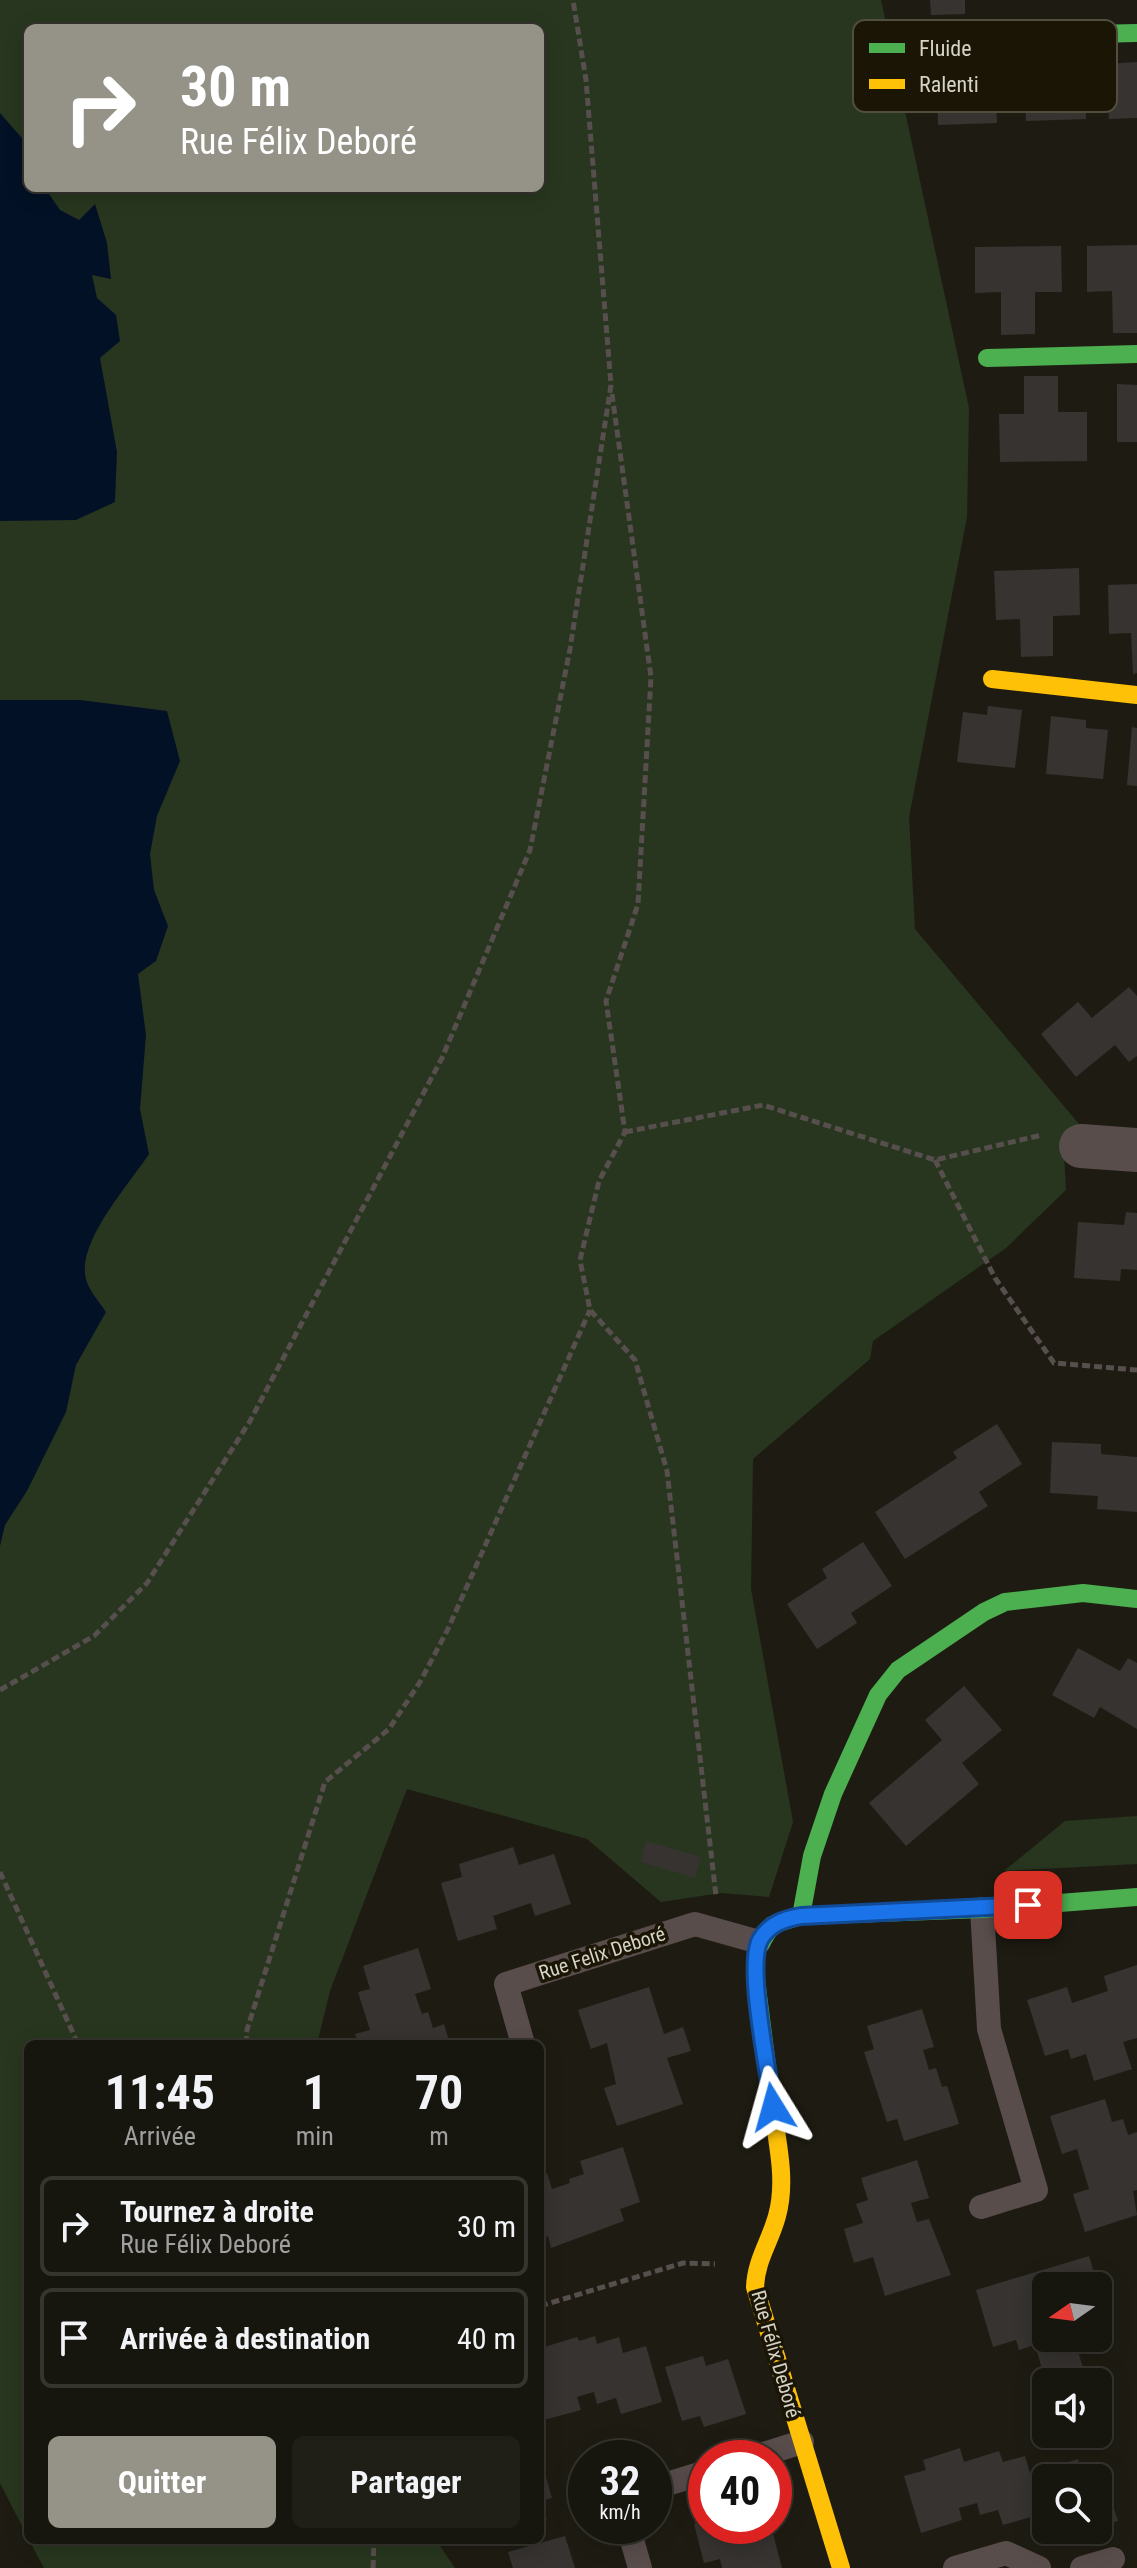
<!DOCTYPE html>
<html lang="fr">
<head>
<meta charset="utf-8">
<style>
  :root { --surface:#16150e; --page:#1f1e17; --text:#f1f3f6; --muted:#9e9f9e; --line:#35342e; --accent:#959287 }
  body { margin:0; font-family:"Roboto Condensed",sans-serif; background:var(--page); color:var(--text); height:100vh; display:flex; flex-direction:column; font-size:30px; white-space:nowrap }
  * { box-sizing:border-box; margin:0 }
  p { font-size:26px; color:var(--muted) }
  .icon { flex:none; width:44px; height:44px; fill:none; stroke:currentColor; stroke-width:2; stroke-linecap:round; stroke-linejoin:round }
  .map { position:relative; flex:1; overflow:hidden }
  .drawer { position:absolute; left:24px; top:2040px; width:520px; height:504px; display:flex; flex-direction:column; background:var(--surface); border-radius:12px; box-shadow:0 4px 20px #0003,0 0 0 2px var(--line) }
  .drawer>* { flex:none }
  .guide { position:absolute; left:24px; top:24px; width:520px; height:168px; border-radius:12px; box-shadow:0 4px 20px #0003,0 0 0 2px var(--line); background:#959287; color:#fff; overflow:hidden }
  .needle { width:52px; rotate:256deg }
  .fabs { position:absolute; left:1032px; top:2272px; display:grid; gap:16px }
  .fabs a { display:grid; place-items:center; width:80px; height:80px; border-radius:12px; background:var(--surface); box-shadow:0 4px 20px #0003,0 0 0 2px var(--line); font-size:40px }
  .speed { position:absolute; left:568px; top:2440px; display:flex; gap:16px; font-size:40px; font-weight:700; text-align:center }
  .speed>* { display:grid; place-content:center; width:104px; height:104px; border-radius:50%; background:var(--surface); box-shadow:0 4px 20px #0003,0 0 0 2px var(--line); line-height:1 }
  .speed small { font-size:20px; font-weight:400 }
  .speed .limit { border:12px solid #d22; background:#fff; color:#111 }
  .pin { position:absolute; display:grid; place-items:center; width:68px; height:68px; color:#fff; margin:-34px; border-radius:16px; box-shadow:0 4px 12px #0006 }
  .me { position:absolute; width:88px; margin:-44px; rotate:352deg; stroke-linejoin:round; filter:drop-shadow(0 0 6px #0008) }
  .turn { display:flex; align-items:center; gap:28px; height:168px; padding:0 24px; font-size:36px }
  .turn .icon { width:104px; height:104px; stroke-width:2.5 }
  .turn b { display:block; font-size:56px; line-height:68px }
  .eta { display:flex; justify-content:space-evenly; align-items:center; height:136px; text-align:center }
  .eta b { font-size:48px; font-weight:700; line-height:56px }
  .action { display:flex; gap:16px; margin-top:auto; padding:16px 24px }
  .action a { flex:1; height:92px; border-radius:12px; background:var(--accent); color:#fff; font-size:32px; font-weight:700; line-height:92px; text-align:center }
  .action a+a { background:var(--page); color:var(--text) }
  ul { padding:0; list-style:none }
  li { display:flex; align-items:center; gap:24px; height:100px; margin:0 16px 12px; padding:0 8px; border:4px solid var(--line); border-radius:12px }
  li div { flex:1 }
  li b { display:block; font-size:30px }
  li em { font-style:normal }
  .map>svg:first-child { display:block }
  .green { fill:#28361f; fill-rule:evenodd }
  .water { fill:#031126 }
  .building { fill:#363331 }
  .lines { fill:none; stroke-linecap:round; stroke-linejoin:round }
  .path { stroke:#574f4d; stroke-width:5; stroke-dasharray:8 4; stroke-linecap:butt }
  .lane { stroke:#594d4c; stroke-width:24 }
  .street { stroke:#594d4c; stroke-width:44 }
  .fast { stroke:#4caf50; stroke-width:18 }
  .slow { stroke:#ffc107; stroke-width:18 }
  .route-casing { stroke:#114b97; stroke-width:20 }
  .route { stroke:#1a73e8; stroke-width:14 }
  .labels { text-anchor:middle; stroke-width:7; stroke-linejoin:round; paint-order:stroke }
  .street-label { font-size:20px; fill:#d5d2c6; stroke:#1a1504 }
  .key { fill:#1a1504; stroke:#524e3e; stroke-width:2 }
  .key-label { font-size:22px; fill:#d5d2c6 }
</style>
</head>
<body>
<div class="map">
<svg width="1137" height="2568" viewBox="0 0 1137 2568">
  <rect width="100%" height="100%" fill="#1e1c12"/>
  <!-- green -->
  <g class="green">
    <path d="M0 0H881L969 408 967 517 909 817 915 929 1084 1130 1064 1154 1066 1190 1006 1248 873 1341 870 1359 753 1459 751 1589 793 1822 769 1897 721 1893 661 1902 587 1839 407 1789 330 1991 317 2044H28V2538L0 2483ZM28 28H540V188H28Z"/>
    <polygon points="1137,1816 1137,1864 1004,1871 1065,1821"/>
    <polygon points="29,2540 436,2540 455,2568 44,2568"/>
  </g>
  <!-- water -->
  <g class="water">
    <polygon points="0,113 28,145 28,188 45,188 60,210 79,220 95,204 107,243 111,279 92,275 97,298 116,315 120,341 100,358 117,452 115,502 76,520 0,521"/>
    <path d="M0 700H80L167 711 180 761 157 816 150 854 154 890 168 926 156 961 138 974 146 1035 140 1109 149 1154C130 1183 81 1237 85 1274 86 1288 99 1301 106 1312L76 1365 66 1412 27 1491 5 1525 0 1546Z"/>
  </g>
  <!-- building -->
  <g class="building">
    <polygon points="930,0 965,0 965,14 931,15"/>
    <polygon points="1137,62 1137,118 1109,119 1106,64"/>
    <polygon points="1060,63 1059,74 1084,73 1086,119 1026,121 1024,65"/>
    <polygon points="995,66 997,123 938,125 937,76 961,76 961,67"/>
    <polygon points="1137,245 1137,333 1113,333 1112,291 1087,292 1087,246"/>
    <polygon points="1061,246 1062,292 1035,292 1035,334 1001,335 1001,292 975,293 975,247"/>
    <polygon points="1024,376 1058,376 1058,412 1087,412 1087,461 1000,462 999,414 1024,414"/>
    <polygon points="1117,384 1137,385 1137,442 1117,442"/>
    <polygon points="1079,568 1080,615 1053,616 1053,656 1021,657 1020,619 996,620 994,571"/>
    <polygon points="1137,584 1137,673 1133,674 1131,633 1109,634 1108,585"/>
    <polygon points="988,706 1022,710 1015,768 957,762 963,712 987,715"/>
    <polygon points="1051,716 1086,720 1086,728 1108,730 1103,779 1046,774"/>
    <polygon points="1132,727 1137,728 1137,786 1127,785"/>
    <polygon points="1129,987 1137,996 1137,1056 1129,1062 1115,1045 1076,1077 1041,1034 1078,1002 1092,1018"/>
    <polygon points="1126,1212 1137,1213 1137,1270 1121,1269 1120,1281 1074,1278 1078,1222 1124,1225"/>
    <polygon points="997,1424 1022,1464 979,1492 988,1506 905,1559 875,1512 957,1458 953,1452"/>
    <polygon points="1052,1442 1101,1444 1101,1454 1137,1457 1137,1512 1097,1509 1098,1496 1050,1493"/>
    <polygon points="863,1542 892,1586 851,1613 857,1623 817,1649 787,1604 827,1578 822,1569"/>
    <polygon points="1078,1648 1120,1671 1128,1658 1137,1663 1137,1729 1100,1707 1094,1718 1052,1695"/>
    <polygon points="964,1686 1002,1730 962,1763 979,1784 906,1846 869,1803 942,1740 925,1720"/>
    <polygon points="646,1841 701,1857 695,1878 641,1862"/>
    <polygon points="513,1847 519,1865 554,1854 571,1904 535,1916 531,1903 522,1906 493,1916 497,1929 458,1941 441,1883 462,1877 459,1864"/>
    <polygon points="418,1948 431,1989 415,1994 422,2014 428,2012 433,2028 444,2024 450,2044 377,2044 375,2039 359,2044 355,2034 370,2030 358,1992 370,1989 363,1966"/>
    <polygon points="1137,1965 1137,2038 1123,2042 1132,2069 1094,2081 1086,2054 1071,2059 1068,2049 1045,2056 1027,2000 1067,1987 1072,2003 1108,1991 1104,1976"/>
    <polygon points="649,1987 664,2034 683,2027 691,2051 667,2058 683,2104 617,2126 604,2088 616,2084 607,2043 591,2049 578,2010"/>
    <polygon points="922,2009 934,2047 923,2050 929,2070 936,2068 942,2087 947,2086 959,2124 904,2141 897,2119 887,2122 864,2052 874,2049 867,2026"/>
    <polygon points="1105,2099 1112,2122 1123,2119 1128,2135 1137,2132 1137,2190 1133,2191 1137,2215 1085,2232 1073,2194 1089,2189 1077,2149 1062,2154 1050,2116"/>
    <polygon points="623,2147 640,2202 620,2209 624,2221 551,2248 548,2236 540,2238 540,2176 547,2173 552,2189 570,2183 569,2179 584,2174 580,2161"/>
    <polygon points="917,2160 929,2198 911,2203 917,2222 929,2219 951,2275 885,2296 873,2257 854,2263 844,2229 863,2223 856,2204 868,2200 861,2178"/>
    <polygon points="1089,2256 1098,2286 1046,2286 1046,2338 1074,2338 1084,2371 1046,2382 1035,2345 1019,2350 1016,2340 993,2347 976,2290"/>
    <polygon points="595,2336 597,2344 619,2337 623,2353 646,2346 662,2402 621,2414 616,2398 597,2404 594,2392 577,2397 581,2410 540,2421 540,2360 544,2359 541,2348 577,2337 579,2341"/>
    <polygon points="703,2356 706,2366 728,2359 746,2414 704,2427 700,2416 682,2421 665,2367"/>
    <polygon points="960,2448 964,2462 999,2451 1003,2462 1025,2456 1042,2514 1003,2525 998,2510 980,2515 977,2503 959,2508 962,2520 921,2533 904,2476 926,2470 923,2460"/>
    <polygon points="1078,2459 1081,2471 1100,2464 1118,2521 1098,2527 1098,2478 1045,2478 1043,2470"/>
    <polygon points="541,2460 552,2498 541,2501 547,2520 540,2522"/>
    <polygon points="706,2520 706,2526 755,2526 756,2529 771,2526 782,2568 722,2568 720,2559 704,2563 694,2524"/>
    <polygon points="565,2536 575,2568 513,2568 508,2552"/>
  </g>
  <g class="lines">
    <!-- path -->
    <g class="path">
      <polyline points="612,394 651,677 638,904 606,1001 625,1132 599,1181 580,1260 590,1310 635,1360 667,1471 716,1896"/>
      <polyline points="625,1132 763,1105 935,1160 1042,1135"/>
      <polyline points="935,1160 995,1278 1054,1363 1137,1370"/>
      <polyline points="0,1690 94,1636 147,1583 250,1421 442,1058 530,850 570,649 611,385 586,80 573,0"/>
      <polyline points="0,1872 78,2044"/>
      <polyline points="247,2044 246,2033 325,1782 389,1729 420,1682 448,1629 590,1310"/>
      <polyline points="540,2306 683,2263 715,2264"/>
      <polyline points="373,2568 374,2540"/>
    </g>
    <!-- lane -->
    <g class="lane">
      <polyline points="523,2044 506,1984 695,1924 759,1942"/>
      <polyline points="981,2207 1036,2190 989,2029 982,1909"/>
      <polyline points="751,2458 802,2442"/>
      <polyline points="654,2488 706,2472"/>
      <polyline points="628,2526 640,2568"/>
      <polyline points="955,2568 1006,2553 1039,2568"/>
      <polyline points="1082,2568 1113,2559"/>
    </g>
    <!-- street -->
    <polyline class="street" points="1081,1146 1137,1150"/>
    <!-- fast -->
    <g class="fast">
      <polyline points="907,38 1137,33"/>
      <polyline points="987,358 1137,354"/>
      <polyline points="801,1916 812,1856 833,1794 878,1695 898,1670 984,1612 1005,1602 1083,1593 1137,1599"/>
      <polyline points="772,2105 755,1972 756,1951 772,1925 801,1916 982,1909 1137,1897"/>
    </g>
    <!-- slow -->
    <g class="slow">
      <polyline points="992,679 1137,695"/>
      <path d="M772 2105C777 2142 787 2180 777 2216 770 2242 756 2260 755 2287L841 2568"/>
    </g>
  </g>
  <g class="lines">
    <defs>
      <path id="route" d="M773 2107C769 2074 746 1966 760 1940 769 1924 784 1919 801 1916L1028 1905"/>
    </defs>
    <!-- route casing -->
    <use href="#route" class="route-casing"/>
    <!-- route -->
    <use href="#route" class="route"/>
  </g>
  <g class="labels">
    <!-- street labels -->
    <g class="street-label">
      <text transform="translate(602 1953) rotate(-18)" y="7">Rue Felix Deboré</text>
      <text transform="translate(776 2354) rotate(74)" y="7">Rue Félix Deboré</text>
    </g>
  </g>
  <!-- legend -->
  <rect x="853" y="20" width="264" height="92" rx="12" class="key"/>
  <rect x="869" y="43" width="36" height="10" fill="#4caf50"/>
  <rect x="869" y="79" width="36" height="10" fill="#ffc107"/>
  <g class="key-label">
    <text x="919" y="56">Fluide</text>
    <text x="919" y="92">Ralenti</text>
  </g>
</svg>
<div class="fabs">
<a><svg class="needle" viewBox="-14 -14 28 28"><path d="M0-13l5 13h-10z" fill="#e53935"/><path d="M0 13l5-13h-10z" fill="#9e9f9e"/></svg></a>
<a><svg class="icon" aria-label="sound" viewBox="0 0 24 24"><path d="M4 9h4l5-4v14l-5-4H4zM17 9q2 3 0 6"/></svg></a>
<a><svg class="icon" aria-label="search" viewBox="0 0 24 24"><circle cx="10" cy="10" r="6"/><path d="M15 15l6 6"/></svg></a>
</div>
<div class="speed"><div>32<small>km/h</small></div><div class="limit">40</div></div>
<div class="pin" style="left:1028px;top:1905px;background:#d93025"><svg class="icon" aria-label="arrive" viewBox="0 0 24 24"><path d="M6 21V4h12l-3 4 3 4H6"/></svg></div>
<svg class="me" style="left:773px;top:2107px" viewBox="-20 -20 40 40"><path d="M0-17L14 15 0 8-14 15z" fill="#1a73e8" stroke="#fff" stroke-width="4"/></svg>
<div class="guide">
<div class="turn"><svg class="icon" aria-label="right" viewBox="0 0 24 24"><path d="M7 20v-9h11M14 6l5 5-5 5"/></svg><div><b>30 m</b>Rue Félix Deboré</div></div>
</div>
<section class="drawer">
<div class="eta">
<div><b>11:45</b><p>Arrivée</p></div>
<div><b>1</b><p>min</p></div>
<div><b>70</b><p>m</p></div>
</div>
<ul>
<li><svg class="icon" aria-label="right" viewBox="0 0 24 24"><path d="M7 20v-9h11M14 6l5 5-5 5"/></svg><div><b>Tournez à droite</b><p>Rue Félix Deboré</p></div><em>30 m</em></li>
<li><svg class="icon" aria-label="arrive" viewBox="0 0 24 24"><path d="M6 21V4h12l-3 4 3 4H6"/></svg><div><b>Arrivée à destination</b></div><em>40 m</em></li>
</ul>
<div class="action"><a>Quitter</a><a>Partager</a></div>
</section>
</div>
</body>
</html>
